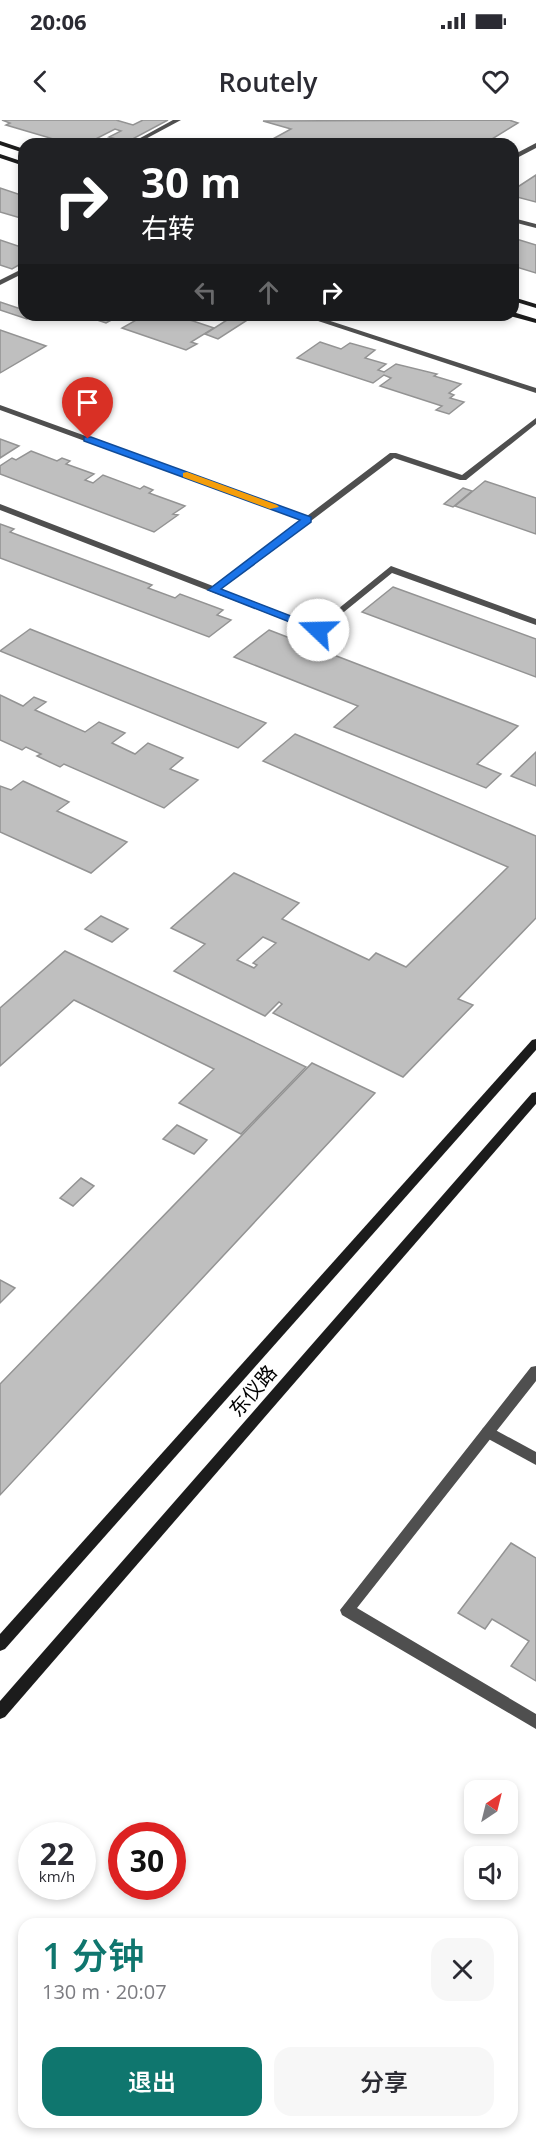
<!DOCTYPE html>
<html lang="zh">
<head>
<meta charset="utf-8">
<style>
  :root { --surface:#fff; --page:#f7f7f7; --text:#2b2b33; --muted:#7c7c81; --accent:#0f766e }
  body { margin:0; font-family:"Open Sans","Noto Sans SC",sans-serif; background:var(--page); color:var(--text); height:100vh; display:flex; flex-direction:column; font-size:22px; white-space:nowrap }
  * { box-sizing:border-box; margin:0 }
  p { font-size:20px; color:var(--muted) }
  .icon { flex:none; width:33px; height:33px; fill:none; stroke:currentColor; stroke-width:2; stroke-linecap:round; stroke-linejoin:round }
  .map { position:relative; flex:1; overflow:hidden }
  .side { position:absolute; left:18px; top:1798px; width:500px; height:210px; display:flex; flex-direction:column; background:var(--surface); border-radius:18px; box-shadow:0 3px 9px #0003 }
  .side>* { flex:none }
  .guide { position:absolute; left:18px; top:18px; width:501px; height:183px; border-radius:18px; box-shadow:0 3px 9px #0003; background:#202124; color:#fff; overflow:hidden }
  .needle { width:39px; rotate:35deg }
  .buttons { position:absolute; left:464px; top:1660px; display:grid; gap:12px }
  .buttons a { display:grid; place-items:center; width:54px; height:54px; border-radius:12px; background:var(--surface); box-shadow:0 3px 9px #0003; font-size:30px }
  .speed { position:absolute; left:18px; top:1702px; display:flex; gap:12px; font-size:30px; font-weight:700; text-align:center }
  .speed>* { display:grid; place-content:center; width:78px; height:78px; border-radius:50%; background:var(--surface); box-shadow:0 3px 9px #0003; line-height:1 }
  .speed small { font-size:15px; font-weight:400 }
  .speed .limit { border:9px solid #d22; background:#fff; color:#111 }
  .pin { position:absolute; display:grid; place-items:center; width:51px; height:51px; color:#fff; margin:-62px -26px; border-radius:50% 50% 50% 0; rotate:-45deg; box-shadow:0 0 6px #0007 }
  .pin .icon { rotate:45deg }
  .me { position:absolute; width:66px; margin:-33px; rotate:291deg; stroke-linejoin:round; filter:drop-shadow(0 0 4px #0008) }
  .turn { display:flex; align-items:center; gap:21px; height:126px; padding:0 24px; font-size:27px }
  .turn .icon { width:78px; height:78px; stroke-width:2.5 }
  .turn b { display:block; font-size:42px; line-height:51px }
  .lanes { display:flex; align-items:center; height:57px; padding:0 24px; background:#0003; justify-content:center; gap:30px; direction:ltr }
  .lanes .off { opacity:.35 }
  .round { display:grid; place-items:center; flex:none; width:63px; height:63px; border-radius:18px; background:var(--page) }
  .head { display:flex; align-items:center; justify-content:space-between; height:102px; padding:0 24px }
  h1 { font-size:36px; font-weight:600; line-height:45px; color:var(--accent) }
  .primary-button { display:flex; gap:12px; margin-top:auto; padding:12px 24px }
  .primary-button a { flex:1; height:69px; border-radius:18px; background:var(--accent); color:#fff; font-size:24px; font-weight:600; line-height:69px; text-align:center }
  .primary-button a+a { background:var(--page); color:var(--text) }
  .status { display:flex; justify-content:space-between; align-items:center; height:42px; padding:0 30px; background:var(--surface); direction:ltr }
  .status svg { height:16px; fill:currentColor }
  header { display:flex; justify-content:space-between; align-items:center; height:78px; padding:0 24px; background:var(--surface); font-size:27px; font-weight:600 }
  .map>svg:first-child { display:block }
  .building { fill:#bfbfbf; stroke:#939393; stroke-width:1.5; fill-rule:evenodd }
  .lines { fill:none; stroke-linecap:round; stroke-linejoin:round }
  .service { fill:#4f4f4f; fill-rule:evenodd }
  .minor { fill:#4f4f4f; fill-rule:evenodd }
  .secondary { fill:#1c1c1c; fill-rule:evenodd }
  .route { fill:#1a73e8; stroke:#114b97; stroke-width:1.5 }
  .slow { fill:#f59e0b }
  .labels { text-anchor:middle; stroke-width:6; stroke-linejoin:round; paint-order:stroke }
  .street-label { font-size:20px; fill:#000; stroke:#fff }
</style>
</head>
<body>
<div class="status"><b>20:06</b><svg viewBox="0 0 49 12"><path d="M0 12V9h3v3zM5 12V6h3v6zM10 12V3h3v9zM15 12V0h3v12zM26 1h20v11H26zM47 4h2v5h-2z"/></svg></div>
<header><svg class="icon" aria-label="back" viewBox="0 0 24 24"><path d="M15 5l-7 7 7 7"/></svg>Routely<svg class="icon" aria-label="heart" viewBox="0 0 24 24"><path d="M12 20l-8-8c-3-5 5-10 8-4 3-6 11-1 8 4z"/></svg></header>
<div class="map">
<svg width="536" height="2027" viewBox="0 0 536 2027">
  <rect width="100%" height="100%" fill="#fff"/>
  <!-- building -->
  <g class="building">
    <polygon points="2,0 116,0 133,5 143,0 168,0 127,22 109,17 121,11 115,9 86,24 63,20 60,21 6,5 10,3"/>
    <polygon points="509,0 518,3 484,24 280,24 269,21 291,9 263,1"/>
    <polygon points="536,55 536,82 513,76 513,70"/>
    <polygon points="0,68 24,76 24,99 0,92"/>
    <polygon points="513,118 536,125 536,153 513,146"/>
    <polygon points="0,120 24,128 24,142 12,149 0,145"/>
    <polygon points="0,182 24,190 24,195 35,195 27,199 0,190"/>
    <polygon points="82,195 131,195 124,199 117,197 106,203"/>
    <polygon points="145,195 207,195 204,197 198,195 190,200 214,208 191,222 197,224 186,230 122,208"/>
    <polygon points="228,195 252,197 218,219 205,214 227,200 223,198"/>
    <polygon points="0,210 46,226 0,253"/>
    <polygon points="320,222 341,229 350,223 375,230 365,238 386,244 378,250 384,252 396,244 437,254 434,256 461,264 449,273 454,275 450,278 464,282 449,294 436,290 442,286 380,266 391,258 384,255 373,263 297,238"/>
    <polygon points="0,319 19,326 0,338"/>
    <polygon points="31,331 57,341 62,338 70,341 66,344 94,354 85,360 93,363 103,355 140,369 144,366 153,370 149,373 185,386 173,394 178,395 154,412 0,354 0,346 12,338 16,340"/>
    <polygon points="485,361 536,378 536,414 455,386"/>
    <polygon points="463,368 472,371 453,387 444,384"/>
    <polygon points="0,404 14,409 10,412 152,465 148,468 175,478 180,474 223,490 217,495 231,500 209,517 0,438"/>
    <polygon points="393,467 536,519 536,557 362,492"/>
    <polygon points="30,509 266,603 238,628 0,531"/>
    <polygon points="269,510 518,606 477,644 501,654 486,668 334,607 358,586 234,537"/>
    <polygon points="0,575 23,586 34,577 46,582 35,590 85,612 99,602 125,613 112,623 135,634 148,623 183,638 170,649 198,660 164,688 64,644 60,647 37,636 41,634 26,627 22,630 0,620"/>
    <path d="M295 614 536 716V798L458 879 473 885 403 957 273 893 282 884 279 882 265 896 174 851 205 824 171 808 234 753 299 783 282 799 369 840 376 833 406 847 508 747 263 641ZM263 817 276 823 253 843 257 845 254 848 237 840Z"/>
    <polygon points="536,632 536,666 511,656"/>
    <polygon points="23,661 69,682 57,691 127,722 91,753 0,712 0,666 11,670"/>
    <polygon points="101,796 128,809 112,822 85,809"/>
    <polygon points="65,831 306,947 241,1014 179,983 214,949 74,880 0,946 0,888"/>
    <polygon points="312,943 375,973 0,1375 0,1264"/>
    <polygon points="177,1005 207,1020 194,1034 163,1019"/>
    <polygon points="81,1058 94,1066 73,1086 60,1078"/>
    <polygon points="0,1160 15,1168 0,1183"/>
    <polygon points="511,1423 536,1438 536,1561 511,1546 529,1521 492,1499 485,1509 458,1493"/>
  </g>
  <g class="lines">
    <!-- service -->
    <polygon class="service" points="488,1306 536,1332 536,1345 483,1316 481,1312 483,1308"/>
    <!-- minor -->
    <g class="minor">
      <polygon points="173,0 181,0 138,23 133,22"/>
      <polygon points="536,23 536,28 513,40 513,35"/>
      <polygon points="513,98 536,104 536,108 513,102"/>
      <polygon points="24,148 24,153 0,165 0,160"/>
      <polygon points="300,195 312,195 536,268 536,273"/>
      <polygon points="0,285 307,396 390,333 396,333 462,355 536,298 536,304 466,360 460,360 394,338 221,469 317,506 391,446 536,499 536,505 392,453 318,513 0,390 0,384 213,466 301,400 0,290"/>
      <polygon points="536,1246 536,1261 357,1488 536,1594 536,1609 342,1495 340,1490 531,1247"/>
    </g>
    <!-- secondary -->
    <g class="secondary">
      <polygon points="0,21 24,29 24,33 0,25"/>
      <polygon points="0,34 24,42 24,46 0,38"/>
      <polygon points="513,177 536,184 536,188 513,181"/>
      <polygon points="513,192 536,199 536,203 510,196 513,195"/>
      <polygon points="536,919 536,930 5,1529 0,1531 0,1514 532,920"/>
      <polygon points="536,972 536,984 5,1597 0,1599 0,1581 532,973"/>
    </g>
  </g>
  <!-- route -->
  <polygon class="route" points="84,317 91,317 311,397 311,402 221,469 322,508 322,512 315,512 208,470 300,400 84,321"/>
  <!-- slow -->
  <polygon class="slow" points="187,352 277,385 279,387 270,389 183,357 183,353"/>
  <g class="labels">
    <!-- street labels -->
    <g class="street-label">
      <text transform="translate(253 1271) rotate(-49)" y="7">东仪路</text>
    </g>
  </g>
</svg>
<div class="buttons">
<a><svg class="needle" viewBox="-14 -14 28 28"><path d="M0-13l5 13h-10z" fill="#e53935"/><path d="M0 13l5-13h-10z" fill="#7c7c81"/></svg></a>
<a><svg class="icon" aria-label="sound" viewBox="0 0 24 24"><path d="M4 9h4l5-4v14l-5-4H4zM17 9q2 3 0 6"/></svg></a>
</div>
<div class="speed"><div>22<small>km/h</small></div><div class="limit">30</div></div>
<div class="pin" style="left:88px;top:319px;background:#d93025"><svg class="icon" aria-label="arrive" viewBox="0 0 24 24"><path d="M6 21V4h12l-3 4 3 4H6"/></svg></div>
<svg class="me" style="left:318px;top:510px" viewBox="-20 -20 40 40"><circle r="19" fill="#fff"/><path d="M0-13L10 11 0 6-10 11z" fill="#1a73e8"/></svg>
<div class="guide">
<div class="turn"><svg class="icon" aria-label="right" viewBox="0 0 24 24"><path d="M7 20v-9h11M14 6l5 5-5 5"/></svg><div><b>30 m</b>右转</div></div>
<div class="lanes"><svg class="icon off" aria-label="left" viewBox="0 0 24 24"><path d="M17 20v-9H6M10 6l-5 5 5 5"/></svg><svg class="icon off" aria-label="ahead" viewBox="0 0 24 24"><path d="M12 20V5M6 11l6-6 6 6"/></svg><svg class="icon" aria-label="right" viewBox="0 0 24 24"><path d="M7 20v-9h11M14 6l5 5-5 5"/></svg></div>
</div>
<section class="side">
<div class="head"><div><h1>1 分钟</h1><p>130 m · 20:07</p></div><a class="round"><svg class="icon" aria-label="close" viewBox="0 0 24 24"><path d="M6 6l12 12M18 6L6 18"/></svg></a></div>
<div class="primary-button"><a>退出</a><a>分享</a></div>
</section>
</div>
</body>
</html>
